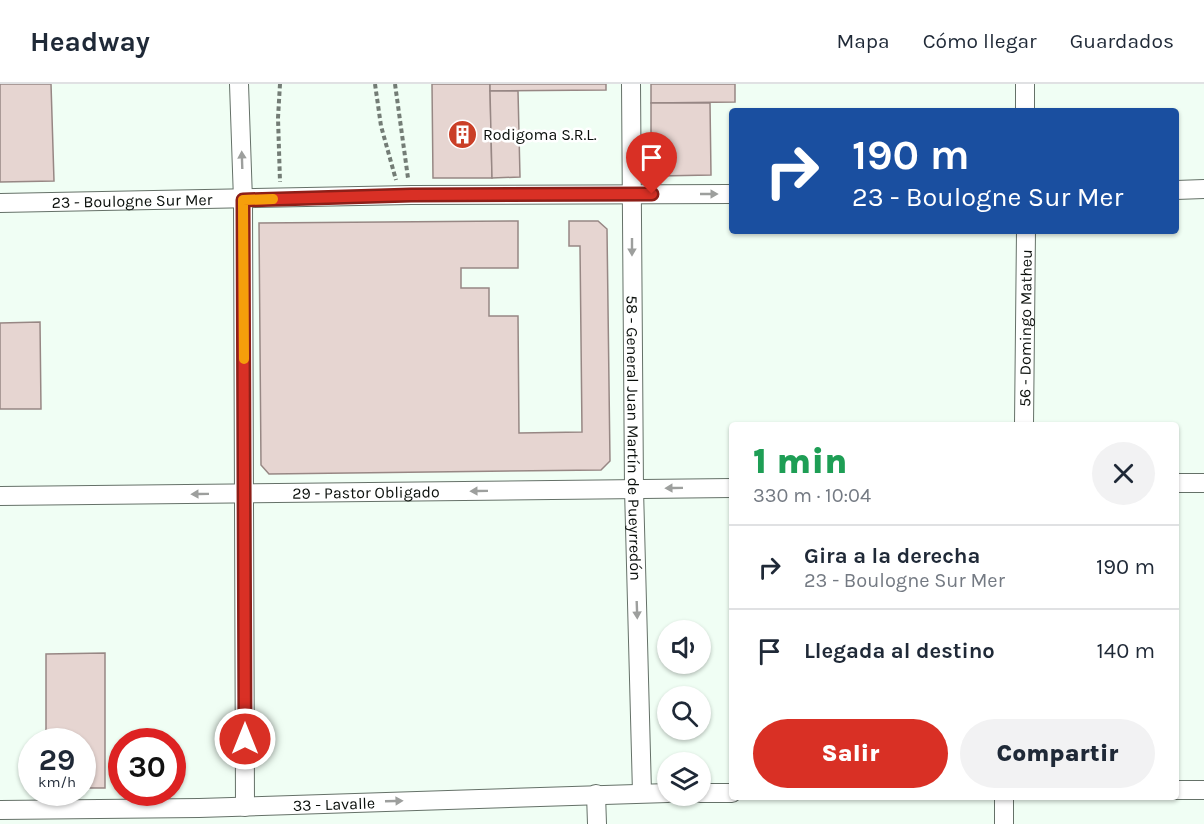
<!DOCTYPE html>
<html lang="es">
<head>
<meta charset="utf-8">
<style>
  :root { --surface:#fff; --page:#f2f2f3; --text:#1f2937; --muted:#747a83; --line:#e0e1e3; --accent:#d93025 }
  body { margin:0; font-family:Karla,sans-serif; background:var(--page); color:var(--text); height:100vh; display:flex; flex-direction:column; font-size:22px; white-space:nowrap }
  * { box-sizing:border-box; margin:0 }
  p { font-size:20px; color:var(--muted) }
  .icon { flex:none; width:33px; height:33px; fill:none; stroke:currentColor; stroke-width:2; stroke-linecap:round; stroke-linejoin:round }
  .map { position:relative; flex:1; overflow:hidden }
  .sheet { position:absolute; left:729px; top:338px; width:450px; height:378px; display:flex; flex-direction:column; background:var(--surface); border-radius:6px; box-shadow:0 2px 4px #0004 }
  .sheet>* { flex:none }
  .banner { position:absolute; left:729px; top:24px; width:450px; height:126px; border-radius:6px; box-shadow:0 2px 4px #0004; background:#1a4fa0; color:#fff; overflow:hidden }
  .controls { position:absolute; left:657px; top:536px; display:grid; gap:12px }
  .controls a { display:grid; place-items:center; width:54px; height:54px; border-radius:50%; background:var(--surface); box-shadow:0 2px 4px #0004; font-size:30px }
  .speed { position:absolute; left:18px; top:644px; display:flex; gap:12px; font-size:30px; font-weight:700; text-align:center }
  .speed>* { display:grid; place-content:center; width:78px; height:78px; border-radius:50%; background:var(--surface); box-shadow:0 2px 4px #0004; line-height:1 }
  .speed small { font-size:15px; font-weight:400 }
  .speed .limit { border:9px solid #d22; background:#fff; color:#111 }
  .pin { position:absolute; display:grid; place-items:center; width:51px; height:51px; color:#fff; margin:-62px -26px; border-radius:50% 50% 50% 0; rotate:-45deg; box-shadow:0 0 6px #0007 }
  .pin .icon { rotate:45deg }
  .me { position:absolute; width:66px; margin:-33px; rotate:0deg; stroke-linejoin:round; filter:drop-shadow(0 0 4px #0008) }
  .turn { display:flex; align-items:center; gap:21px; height:126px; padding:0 24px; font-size:27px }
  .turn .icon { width:78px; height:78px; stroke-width:2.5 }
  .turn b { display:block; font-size:42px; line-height:51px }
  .round { display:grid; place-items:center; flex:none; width:63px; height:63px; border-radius:32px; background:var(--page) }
  .head { display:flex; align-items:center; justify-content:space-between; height:102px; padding:0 24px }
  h1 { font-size:36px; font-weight:800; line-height:45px; color:#1e9e55 }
  .action { display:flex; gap:12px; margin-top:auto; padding:12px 24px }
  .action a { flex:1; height:69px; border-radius:36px; background:var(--accent); color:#fff; font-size:24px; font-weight:800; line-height:69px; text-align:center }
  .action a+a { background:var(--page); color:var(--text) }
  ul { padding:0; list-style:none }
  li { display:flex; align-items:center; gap:18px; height:84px; padding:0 24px; border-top:2px solid var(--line) }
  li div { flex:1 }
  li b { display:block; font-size:22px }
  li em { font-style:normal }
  header { display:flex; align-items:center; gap:36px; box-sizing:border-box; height:84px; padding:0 30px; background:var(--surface); border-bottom:2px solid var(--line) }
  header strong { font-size:28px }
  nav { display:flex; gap:33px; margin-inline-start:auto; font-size:21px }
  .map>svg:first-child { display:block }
  .building { fill:#e6d5d1; stroke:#978784; stroke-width:1.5 }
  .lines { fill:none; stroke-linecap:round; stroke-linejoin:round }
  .street-casing { stroke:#657168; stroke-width:20 }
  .path { stroke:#737c75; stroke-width:4; stroke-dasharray:4.5 3; stroke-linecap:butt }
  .street { stroke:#fff; stroke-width:18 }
  .oneway { fill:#9d9f9d }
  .route-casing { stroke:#8d1f18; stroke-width:15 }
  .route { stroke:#d93025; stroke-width:10 }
  .slow { stroke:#f59e0b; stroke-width:10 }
  .labels { text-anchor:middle; stroke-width:5; stroke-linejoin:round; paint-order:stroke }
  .poi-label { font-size:16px; fill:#0a0f0b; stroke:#fff; text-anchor:start }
  .street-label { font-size:16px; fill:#0a0f0b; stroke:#fff }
</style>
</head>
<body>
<header>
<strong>Headway</strong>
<nav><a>Mapa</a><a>Cómo llegar</a><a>Guardados</a></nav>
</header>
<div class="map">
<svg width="1204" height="740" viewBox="0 0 1204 740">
  <rect width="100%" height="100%" fill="#f0fef4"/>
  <!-- building -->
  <g class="building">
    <polygon points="0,0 51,0 54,97 0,98"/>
    <polygon points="432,0 490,0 492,94 433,94"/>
    <polygon points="490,0 606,0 606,6 490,7"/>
    <polygon points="651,0 735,0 735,18 651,19"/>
    <polygon points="490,7 518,7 520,93 492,94"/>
    <polygon points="651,19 710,19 711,91 658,92 651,85"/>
    <polygon points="518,137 518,184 461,184 461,204 489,204 489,232 518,232 519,349 582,348 580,162 569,162 569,137 598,137 607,145 610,377 601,386 269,390 261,381 259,139"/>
    <polygon points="40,238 41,325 0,325 0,239"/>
    <polygon points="105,569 105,704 82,704 82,657 46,657 46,570"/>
  </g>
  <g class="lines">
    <defs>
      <g id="street">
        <polyline points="239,0 243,116 245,723"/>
        <path id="s1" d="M631 0 634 405 642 709"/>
        <polyline points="1025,0 1025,27"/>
        <polyline points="1176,106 1204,105"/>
        <path id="s2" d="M0 119 411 111 732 110"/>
        <path id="s3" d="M1024 340 1026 147"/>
        <polyline points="1176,399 1204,399"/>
        <path id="s4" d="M0 412 732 404"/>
        <polyline points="1176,706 1204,706"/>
        <polyline points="700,709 732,709"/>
        <polyline points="596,710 597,740"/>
        <path id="s5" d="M0 726 199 724 668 709"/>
        <polyline points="1004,740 1004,712"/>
      </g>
    </defs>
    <!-- street casing -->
    <use href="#street" class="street-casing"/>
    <!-- path -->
    <g class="path">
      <polyline points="280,0 278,34 280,98"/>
      <polyline points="375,0 381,42 396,96"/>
      <polyline points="395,0 408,94"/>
    </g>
    <!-- street -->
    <use href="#street" class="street"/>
  </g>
  <!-- one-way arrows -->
  <defs><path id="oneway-solid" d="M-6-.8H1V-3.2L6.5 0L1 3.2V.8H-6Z" transform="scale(1.5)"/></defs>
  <g class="oneway">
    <use href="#oneway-solid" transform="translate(242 76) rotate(-92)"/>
    <use href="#oneway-solid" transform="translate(709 110)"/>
    <use href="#oneway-solid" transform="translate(632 163) rotate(90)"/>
    <use href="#oneway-solid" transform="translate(674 404) rotate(179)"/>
    <use href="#oneway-solid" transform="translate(479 407) rotate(179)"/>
    <use href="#oneway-solid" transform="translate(200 410) rotate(179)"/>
    <use href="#oneway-solid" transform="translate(637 526) rotate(88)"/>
    <use href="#oneway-solid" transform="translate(394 717) rotate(-2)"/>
  </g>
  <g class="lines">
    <defs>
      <polyline id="route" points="245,655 243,116 411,111 652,110"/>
    </defs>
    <!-- route casing -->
    <use href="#route" class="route-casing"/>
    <!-- route -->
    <use href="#route" class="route"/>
    <!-- slow -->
    <polyline class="slow" points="244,275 243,116 273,115"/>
  </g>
  <!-- icons -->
  <defs>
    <symbol id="building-disc" viewBox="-11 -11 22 22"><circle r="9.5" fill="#ca3f27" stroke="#fff"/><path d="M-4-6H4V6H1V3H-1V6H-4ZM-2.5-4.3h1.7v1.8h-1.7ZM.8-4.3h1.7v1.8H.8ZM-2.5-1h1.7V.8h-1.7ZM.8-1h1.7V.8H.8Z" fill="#fff"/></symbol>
  </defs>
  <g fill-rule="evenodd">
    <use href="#building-disc" x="446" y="34" width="33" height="33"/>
  </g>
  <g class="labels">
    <!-- poi labels -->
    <g class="poi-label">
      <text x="483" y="56">Rodigoma S.R.L.</text>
    </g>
    <!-- street labels -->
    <g class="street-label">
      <text dy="6" stroke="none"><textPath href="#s2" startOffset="132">23 - Boulogne Sur Mer</textPath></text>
      <text dy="6" stroke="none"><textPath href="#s3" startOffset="96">56 - Domingo Matheu</textPath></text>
      <text dy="6" stroke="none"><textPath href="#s1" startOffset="354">58 - General Juan Martín de Pueyrredón</textPath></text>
      <text dy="6" stroke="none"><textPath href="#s4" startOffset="366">29 - Pastor Obligado</textPath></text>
      <text dy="6" stroke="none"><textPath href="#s5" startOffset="334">33 - Lavalle</textPath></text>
    </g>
  </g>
</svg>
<div class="controls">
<a><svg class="icon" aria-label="sound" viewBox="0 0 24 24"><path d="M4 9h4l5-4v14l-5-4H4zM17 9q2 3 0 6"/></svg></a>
<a><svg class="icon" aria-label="search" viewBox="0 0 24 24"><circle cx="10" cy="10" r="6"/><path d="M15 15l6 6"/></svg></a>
<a><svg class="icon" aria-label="layers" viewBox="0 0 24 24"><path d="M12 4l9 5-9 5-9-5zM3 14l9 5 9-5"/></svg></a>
</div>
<div class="speed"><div>29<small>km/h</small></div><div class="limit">30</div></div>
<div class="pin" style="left:652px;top:110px;background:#d93025"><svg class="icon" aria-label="arrive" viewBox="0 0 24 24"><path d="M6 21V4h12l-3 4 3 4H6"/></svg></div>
<svg class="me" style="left:245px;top:655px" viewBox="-20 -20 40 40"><circle r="17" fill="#d93025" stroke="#fff" stroke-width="3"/><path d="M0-11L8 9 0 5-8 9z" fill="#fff"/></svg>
<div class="banner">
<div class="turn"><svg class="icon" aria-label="right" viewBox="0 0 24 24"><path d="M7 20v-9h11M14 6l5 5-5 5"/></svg><div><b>190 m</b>23 - Boulogne Sur Mer</div></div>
</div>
<section class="sheet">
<div class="head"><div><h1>1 min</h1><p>330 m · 10:04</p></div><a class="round"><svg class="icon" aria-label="close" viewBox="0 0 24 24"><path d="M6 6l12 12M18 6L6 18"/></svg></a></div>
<ul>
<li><svg class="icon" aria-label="right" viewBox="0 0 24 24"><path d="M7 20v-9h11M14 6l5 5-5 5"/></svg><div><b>Gira a la derecha</b><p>23 - Boulogne Sur Mer</p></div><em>190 m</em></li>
<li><svg class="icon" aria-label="arrive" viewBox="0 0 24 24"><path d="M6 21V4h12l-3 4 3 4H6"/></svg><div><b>Llegada al destino</b></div><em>140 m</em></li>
</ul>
<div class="action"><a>Salir</a><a>Compartir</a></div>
</section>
</div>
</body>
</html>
